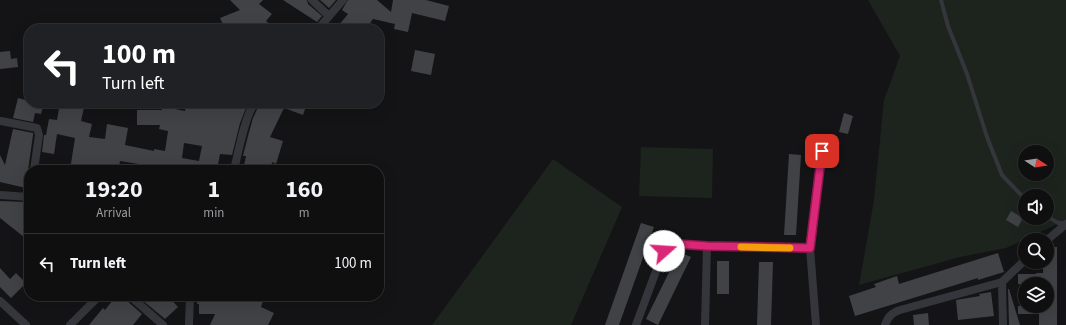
<!DOCTYPE html>
<html lang="en">
<head>
<meta charset="utf-8">
<style>
  :root { --surface:#0f0f10; --page:#1d1d1e; --text:#f1f3f6; --muted:#9b9c9f; --line:#2f2f30 }
  body { margin:0; font-family:"Source Sans 3",sans-serif; background:var(--page); color:var(--text); height:100vh; display:flex; flex-direction:column; font-size:15px; white-space:nowrap }
  * { box-sizing:border-box; margin:0 }
  p { font-size:13px; color:var(--muted) }
  .icon { flex:none; width:22px; height:22px; fill:none; stroke:currentColor; stroke-width:2; stroke-linecap:round; stroke-linejoin:round }
  .map { position:relative; flex:1; overflow:hidden }
  .side { position:absolute; left:24px; top:165px; width:360px; height:136px; display:flex; flex-direction:column; background:var(--surface); border-radius:16px; box-shadow:0 4px 16px #0002,0 0 0 1px var(--line) }
  .side>* { flex:none }
  .banner { position:absolute; left:24px; top:24px; width:360px; height:84px; border-radius:16px; box-shadow:0 4px 16px #0002,0 0 0 1px var(--line); background:#202124; color:#fff; overflow:hidden }
  .needle { width:26px; rotate:102deg }
  .tools { position:absolute; left:1018px; top:145px; display:grid; gap:8px }
  .tools a { display:grid; place-items:center; width:36px; height:36px; border-radius:50%; background:var(--surface); box-shadow:0 4px 16px #0002,0 0 0 1px var(--line); font-size:20px }
  .pin { position:absolute; display:grid; place-items:center; width:34px; height:34px; color:#fff; margin:-17px; border-radius:8px; box-shadow:0 2px 6px #0006 }
  .me { position:absolute; width:44px; margin:-22px; rotate:71deg; stroke-linejoin:round; filter:drop-shadow(0 0 3px #0008) }
  .turn { display:flex; align-items:center; gap:14px; height:84px; padding:0 12px; font-size:18px }
  .turn .icon { width:52px; height:52px; stroke-width:2.5 }
  .turn b { display:block; font-size:28px; line-height:34px }
  .eta { display:flex; justify-content:space-evenly; align-items:center; height:68px; text-align:center }
  .eta b { font-size:24px; font-weight:700; line-height:28px }
  ul { padding:0; list-style:none }
  li { display:flex; align-items:center; gap:12px; height:60px; padding:0 12px; border-top:1px solid var(--line) }
  li div { flex:1 }
  li b { display:block; font-size:15px }
  li em { font-style:normal }
  .map>svg:first-child { display:block }
  .green { fill:#1c241d; fill-rule:evenodd }
  .building { fill:#404246; fill-rule:evenodd }
  .lines { fill:none; stroke-linecap:round; stroke-linejoin:round }
  .lane { stroke:#35363b; stroke-width:4 }
  .street { stroke:#35363b; stroke-width:8 }
  .route-casing { stroke:#8e194d; stroke-width:10 }
  .route { stroke:#db2777; stroke-width:7 }
  .slow { stroke:#f59e0b; stroke-width:7 }
</style>
</head>
<body>
<div class="map">
<svg width="1066" height="325" viewBox="0 0 1066 325">
  <rect width="100%" height="100%" fill="#141416"/>
  <!-- green -->
  <g class="green">
    <path d="M868 0H1066V220L1006 248 960 257 859 285 874 200 884 100 900 56ZM1025 152H1047V174H1025ZM1025 196H1047V218H1025Z"/>
    <polygon points="641,147 713,149 712,198 639,196"/>
    <polygon points="553,159 622,207 571,325 432,325"/>
  </g>
  <!-- building -->
  <g class="building">
    <polygon points="230,0 263,0 259,4 272,14 266,21 276,29 261,29 255,24 243,29 225,29 220,18 240,10"/>
    <polygon points="283,0 307,0 308,4 322,16 317,22"/>
    <polygon points="320,0 336,0 329,8"/>
    <polygon points="348,0 377,0 391,12 393,0 426,0 449,6 445,21 412,13 408,32 394,29 395,24 373,19 366,29 345,29 339,25 348,14 342,10"/>
    <polygon points="415,50 435,54 431,75 411,71"/>
    <polygon points="10,51 11,59 17,58 18,67 0,69 0,52"/>
    <polygon points="18,98 29,101 29,103 39,103 38,105 43,106 41,114 35,113 33,122 13,118"/>
    <path d="M60 103H85L81 121 92 124 89 137 105 139 107 124 128 128 125 145 154 151V149L165 151 168 131 159 129 160 125H137V110H162V103H170V108L185 111 186 105 211 107V103H248L240 123 232 155 220 154 217 170H151V166L120 161 119 167 102 165V170H70L75 138 57 134 54 154 42 152 44 135H46L49 119 57 120ZM184 143 202 146 199 161 182 158Z"/>
    <polygon points="260,103 307,103 303,115 284,108 270,137 283,141 276,164 272,162 271,170 243,170 246,156 243,156 248,136 253,118"/>
    <polygon points="844,113 853,116 848,134 839,132"/>
    <polygon points="13,129 33,133 33,135 28,170 29,176 26,188 0,182 0,155 5,165"/>
    <polygon points="789,154 801,155 796,235 784,235"/>
    <polygon points="0,201 26,202 29,204 29,241 0,218"/>
    <polygon points="1011,211 1023,218 1018,227 1006,220"/>
    <polygon points="641,223 654,227 619,325 605,325"/>
    <polygon points="1047,247 1057,247 1057,325 1039,325 1039,314 1018,314 1018,306 1047,306 1047,284 1018,284 1018,274 1036,274 1036,273 1043,273 1043,262 1047,262"/>
    <polygon points="679,252 691,257 658,325 646,319"/>
    <polygon points="998,253 1004,272 978,280 978,278 855,316 849,296 876,287 874,284 897,276 899,284"/>
    <rect x="717" y="261" width="12" height="33"/>
    <polygon points="759,262 773,262 771,325 757,325"/>
    <polygon points="0,268 10,279 16,273 26,283 11,298 0,287"/>
    <polygon points="1008,289 1009,289 1020,325 1009,325"/>
    <polygon points="991,292 994,316 958,320 956,300 980,296 979,294"/>
    <polygon points="116,296 125,296 126,300 142,314 133,325 89,325 103,308 105,310"/>
    <polygon points="140,296 168,296 178,307 165,319 141,299"/>
    <polygon points="198,296 257,296 264,298 261,307 274,313 268,325 210,325 215,314 199,314 199,304 197,304"/>
    <polygon points="928,313 929,325 914,325 913,315"/>
  </g>
  <g class="lines">
    <!-- lane -->
    <g class="lane">
      <polyline points="941,0 948,26 967,74 987,137 1002,175 1025,199"/>
      <polyline points="1047,216 1058,223 1065,223"/>
    </g>
    <!-- street -->
    <g class="street">
      <polyline points="312,0 329,16"/>
      <polyline points="318,29 343,0"/>
      <polyline points="1,121 37,128 39,135 34,170"/>
      <path d="M234 170C238 154 245 114 255 103"/>
      <polyline points="0,195 29,197"/>
      <polyline points="1047,240 1066,224"/>
      <polyline points="1002,282 1003,325"/>
      <polyline points="130,296 163,325"/>
      <polyline points="0,301 26,325"/>
      <polyline points="70,325 99,296"/>
      <polyline points="189,325 190,296"/>
      <polyline points="636,325 662,255 668,247 672,245 810,248"/>
      <polyline points="705,325 707,246"/>
      <polyline points="816,325 810,248 822,151"/>
      <path d="M885 325C888 317 891 313 900 310L1002 282 1025 260"/>
    </g>
  </g>
  <g class="lines">
    <defs>
      <polyline id="route" points="664,251 668,247 677,244 707,246 810,248 822,151"/>
    </defs>
    <!-- route casing -->
    <use href="#route" class="route-casing"/>
    <!-- route -->
    <use href="#route" class="route"/>
    <!-- slow -->
    <polyline class="slow" points="741,247 790,248"/>
  </g>
</svg>
<div class="tools">
<a><svg class="needle" viewBox="-14 -14 28 28"><path d="M0-13l5 13h-10z" fill="#e53935"/><path d="M0 13l5-13h-10z" fill="#9b9c9f"/></svg></a>
<a><svg class="icon" aria-label="sound" viewBox="0 0 24 24"><path d="M4 9h4l5-4v14l-5-4H4zM17 9q2 3 0 6"/></svg></a>
<a><svg class="icon" aria-label="search" viewBox="0 0 24 24"><circle cx="10" cy="10" r="6"/><path d="M15 15l6 6"/></svg></a>
<a><svg class="icon" aria-label="layers" viewBox="0 0 24 24"><path d="M12 4l9 5-9 5-9-5zM3 14l9 5 9-5"/></svg></a>
</div>
<div class="pin" style="left:822px;top:151px;background:#d93025"><svg class="icon" aria-label="arrive" viewBox="0 0 24 24"><path d="M6 21V4h12l-3 4 3 4H6"/></svg></div>
<svg class="me" style="left:664px;top:251px" viewBox="-20 -20 40 40"><circle r="19" fill="#fff"/><path d="M0-13L10 11 0 6-10 11z" fill="#db2777"/></svg>
<div class="banner">
<div class="turn"><svg class="icon" aria-label="left" viewBox="0 0 24 24"><path d="M17 20v-9H6M10 6l-5 5 5 5"/></svg><div><b>100 m</b>Turn left</div></div>
</div>
<section class="side">
<div class="eta">
<div><b>19:20</b><p>Arrival</p></div>
<div><b>1</b><p>min</p></div>
<div><b>160</b><p>m</p></div>
</div>
<ul>
<li><svg class="icon" aria-label="left" viewBox="0 0 24 24"><path d="M17 20v-9H6M10 6l-5 5 5 5"/></svg><div><b>Turn left</b></div><em>100 m</em></li>
</ul>
</section>
</div>
</body>
</html>
